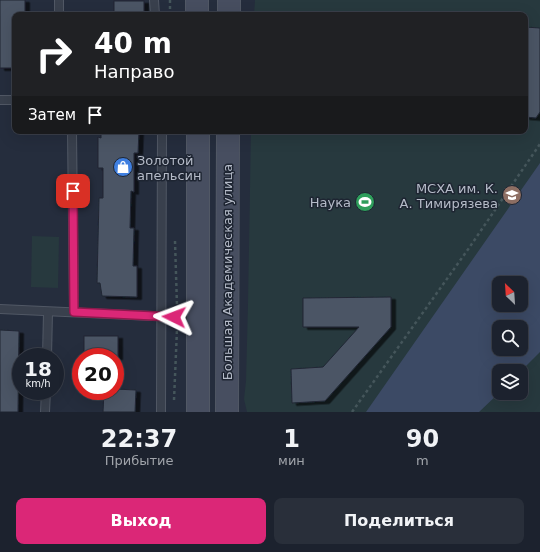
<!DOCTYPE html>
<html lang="ru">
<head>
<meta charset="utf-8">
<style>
  :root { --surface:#1c222e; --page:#292f3a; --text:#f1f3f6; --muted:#a0a4aa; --line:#3a3f4a; --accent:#db2777 }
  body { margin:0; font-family:"DejaVu Sans",sans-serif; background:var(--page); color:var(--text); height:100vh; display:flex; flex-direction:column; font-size:15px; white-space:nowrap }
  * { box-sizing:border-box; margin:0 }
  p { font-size:13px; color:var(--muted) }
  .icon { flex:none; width:22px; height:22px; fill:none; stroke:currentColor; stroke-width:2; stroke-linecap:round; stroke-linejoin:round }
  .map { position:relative; height:412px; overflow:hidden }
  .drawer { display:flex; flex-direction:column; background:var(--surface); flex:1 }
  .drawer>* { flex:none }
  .guide { position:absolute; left:12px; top:12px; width:516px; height:122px; border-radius:8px; box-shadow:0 4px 16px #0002,0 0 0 1px var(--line); background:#202124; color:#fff; overflow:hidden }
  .needle { width:26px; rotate:335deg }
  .fabs { position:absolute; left:492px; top:276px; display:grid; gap:8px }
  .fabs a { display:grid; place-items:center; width:36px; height:36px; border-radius:8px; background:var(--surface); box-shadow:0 4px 16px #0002,0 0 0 1px var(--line); font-size:20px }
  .speed { position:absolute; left:12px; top:348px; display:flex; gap:8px; font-size:20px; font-weight:700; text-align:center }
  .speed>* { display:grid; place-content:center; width:52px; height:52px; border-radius:50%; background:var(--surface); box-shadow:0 4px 16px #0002,0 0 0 1px var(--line); line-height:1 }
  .speed small { font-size:10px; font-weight:400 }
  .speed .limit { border:6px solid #d22; background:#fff; color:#111 }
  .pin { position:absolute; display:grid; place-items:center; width:34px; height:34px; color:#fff; margin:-17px; border-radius:8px; box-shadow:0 2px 6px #0006 }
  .me { position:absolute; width:44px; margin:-22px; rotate:273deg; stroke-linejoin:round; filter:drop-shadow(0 0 3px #0008) }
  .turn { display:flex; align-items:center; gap:14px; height:84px; padding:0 16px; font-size:18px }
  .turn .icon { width:52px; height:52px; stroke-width:2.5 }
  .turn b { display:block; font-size:28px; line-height:34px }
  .then { display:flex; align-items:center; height:38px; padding:0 16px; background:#0003; gap:8px; font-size:15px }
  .eta { display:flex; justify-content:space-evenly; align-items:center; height:68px; text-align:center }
  .eta b { font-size:24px; font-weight:700; line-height:28px }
  .cta { display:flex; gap:8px; margin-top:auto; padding:8px 16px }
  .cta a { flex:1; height:46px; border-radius:8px; background:var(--accent); color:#fff; font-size:16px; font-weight:700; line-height:46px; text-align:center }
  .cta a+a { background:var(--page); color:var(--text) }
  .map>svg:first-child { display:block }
  .green { fill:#27393e; fill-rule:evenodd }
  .water { fill:#3c4a65; fill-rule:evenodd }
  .building { fill:#4c5465; stroke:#202734; filter:url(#shadow) }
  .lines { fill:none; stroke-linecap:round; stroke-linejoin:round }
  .service-casing { stroke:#515865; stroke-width:10 }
  .secondary-casing { stroke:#515865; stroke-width:24 }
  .path { stroke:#45565b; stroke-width:2.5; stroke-dasharray:3 3; stroke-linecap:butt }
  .service { stroke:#39404d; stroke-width:8 }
  .secondary { stroke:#474e60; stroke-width:22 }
  .route-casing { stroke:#8e194d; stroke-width:10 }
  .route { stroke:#db2777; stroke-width:7 }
  .labels { text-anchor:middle; stroke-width:3; stroke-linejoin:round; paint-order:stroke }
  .poi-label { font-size:13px; fill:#b5bbc8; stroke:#1e2532; text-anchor:end }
  .street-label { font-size:13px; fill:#b5bbc8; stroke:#1e2532 }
</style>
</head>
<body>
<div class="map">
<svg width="540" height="412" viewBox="0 0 540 412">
  <defs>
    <filter id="shadow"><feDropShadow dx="4.5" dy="2.5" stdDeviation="0" flood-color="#0009"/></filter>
  </defs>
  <rect width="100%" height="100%" fill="#252d3d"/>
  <!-- green -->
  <g class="green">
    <path d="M255 0H540V412H247L244 399 246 381 248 304 251 131H525V15H254ZM499 283H521V305H499ZM499 327H521V349H499ZM499 371H521V393H499Z"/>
    <polygon points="32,236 59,237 58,288 31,287"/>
  </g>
  <!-- water -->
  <path class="water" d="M540 163V352L521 371H499V393L479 412H366ZM499 283H521V305H499ZM499 327H521V349H499Z"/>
  <!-- building -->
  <g class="building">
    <polygon points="0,0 25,0 25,15 15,15 15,68 0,68"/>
    <rect x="114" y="1" width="30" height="14"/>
    <polygon points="525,27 540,28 540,112 536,118 525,117"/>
    <polygon points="101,131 139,131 138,153 134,153 134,192 131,191 130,228 134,228 133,266 137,266 137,297 102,296 100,283 97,283 99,198 103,198 103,168 98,168 98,137 101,138"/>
    <polygon points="391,297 391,327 325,401 292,403 291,369 323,367 359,327 303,327 303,298"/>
    <polygon points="0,330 19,331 18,412 0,412"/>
    <rect x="84" y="336" width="34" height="21"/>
    <polygon points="115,389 136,390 135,412 103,412 104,391 115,391"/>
  </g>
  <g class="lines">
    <defs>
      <g id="service">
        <polyline points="154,0 155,15"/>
        <polyline points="59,15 59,0"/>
        <polyline points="0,100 15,100"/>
        <polyline points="72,131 74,312"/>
        <polyline points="0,309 174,317 197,316"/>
        <polyline points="47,357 48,312"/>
        <polyline points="45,412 46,391"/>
        <polyline points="161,412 162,131"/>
      </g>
      <g id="secondary">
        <polyline points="197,0 197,15"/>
        <polyline points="229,15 229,0"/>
        <polyline points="198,131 198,412"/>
        <polyline points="227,412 228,131"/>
      </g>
    </defs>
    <!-- service casing -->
    <use href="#service" class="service-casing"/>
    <!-- secondary casing -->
    <use href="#secondary" class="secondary-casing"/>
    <!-- path -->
    <g class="path">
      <polyline points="170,0 170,15"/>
      <polyline points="175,241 177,306"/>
      <polyline points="174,400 177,329"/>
      <polyline points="352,412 469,248 540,144"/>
    </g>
    <!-- service -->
    <use href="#service" class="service"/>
    <!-- secondary -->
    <use href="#secondary" class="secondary"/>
  </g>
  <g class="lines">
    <defs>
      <polyline id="route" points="73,191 74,312 174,317"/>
    </defs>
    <!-- route casing -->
    <use href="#route" class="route-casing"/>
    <!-- route -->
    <use href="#route" class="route"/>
  </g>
  <!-- icons -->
  <defs>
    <symbol id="shop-disc" viewBox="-11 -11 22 22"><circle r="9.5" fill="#3f7fe0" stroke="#1e2532"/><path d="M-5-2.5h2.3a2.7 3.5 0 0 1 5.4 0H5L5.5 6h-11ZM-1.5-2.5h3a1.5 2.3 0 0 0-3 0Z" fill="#fff"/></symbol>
    <symbol id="university-disc" viewBox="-11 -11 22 22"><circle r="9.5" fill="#8d6e63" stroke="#1e2532"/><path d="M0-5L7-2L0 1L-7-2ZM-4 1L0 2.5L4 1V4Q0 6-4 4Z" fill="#fff"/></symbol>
    <symbol id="stadium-disc" viewBox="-11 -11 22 22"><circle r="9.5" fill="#2e9e5b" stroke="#1e2532"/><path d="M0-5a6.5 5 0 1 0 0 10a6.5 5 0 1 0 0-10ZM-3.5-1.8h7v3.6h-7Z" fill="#fff"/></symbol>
  </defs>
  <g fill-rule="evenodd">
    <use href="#shop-disc" x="112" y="156" width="22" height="22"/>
    <use href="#university-disc" x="501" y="184" width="22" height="22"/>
    <use href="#stadium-disc" x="354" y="191" width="22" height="22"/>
  </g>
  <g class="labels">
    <!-- poi labels -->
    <g class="poi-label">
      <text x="137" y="165" text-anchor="start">Золотой<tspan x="137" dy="15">апельсин</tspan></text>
      <text x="498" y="193">МСХА им. К.<tspan x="498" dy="15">А. Тимирязева</tspan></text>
      <text x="351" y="207">Наука</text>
    </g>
    <!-- street labels -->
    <g class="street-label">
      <text transform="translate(227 272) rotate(-90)" y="5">Большая Академическая улица</text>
    </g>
  </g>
</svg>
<div class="fabs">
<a><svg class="needle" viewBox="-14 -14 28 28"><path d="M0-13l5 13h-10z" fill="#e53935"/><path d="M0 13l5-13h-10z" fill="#a0a4aa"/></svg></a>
<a><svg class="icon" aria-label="search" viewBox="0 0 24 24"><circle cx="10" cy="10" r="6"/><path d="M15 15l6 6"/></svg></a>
<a><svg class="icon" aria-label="layers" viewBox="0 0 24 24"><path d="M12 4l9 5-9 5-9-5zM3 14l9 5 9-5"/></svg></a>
</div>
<div class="speed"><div>18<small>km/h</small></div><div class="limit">20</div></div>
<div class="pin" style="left:73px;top:191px;background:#d93025"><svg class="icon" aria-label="arrive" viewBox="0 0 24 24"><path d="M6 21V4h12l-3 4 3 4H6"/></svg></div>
<svg class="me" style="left:174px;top:317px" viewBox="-20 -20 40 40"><path d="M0-17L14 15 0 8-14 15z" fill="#db2777" stroke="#fff" stroke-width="4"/></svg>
<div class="guide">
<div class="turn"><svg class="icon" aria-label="right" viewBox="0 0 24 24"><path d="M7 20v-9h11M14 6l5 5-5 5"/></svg><div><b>40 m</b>Направо</div></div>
<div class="then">Затем<svg class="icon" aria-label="arrive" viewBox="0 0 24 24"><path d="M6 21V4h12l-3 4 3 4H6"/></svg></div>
</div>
</div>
<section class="drawer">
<div class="eta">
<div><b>22:37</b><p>Прибытие</p></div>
<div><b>1</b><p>мин</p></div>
<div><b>90</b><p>m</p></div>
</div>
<div class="cta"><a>Выход</a><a>Поделиться</a></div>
</section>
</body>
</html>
